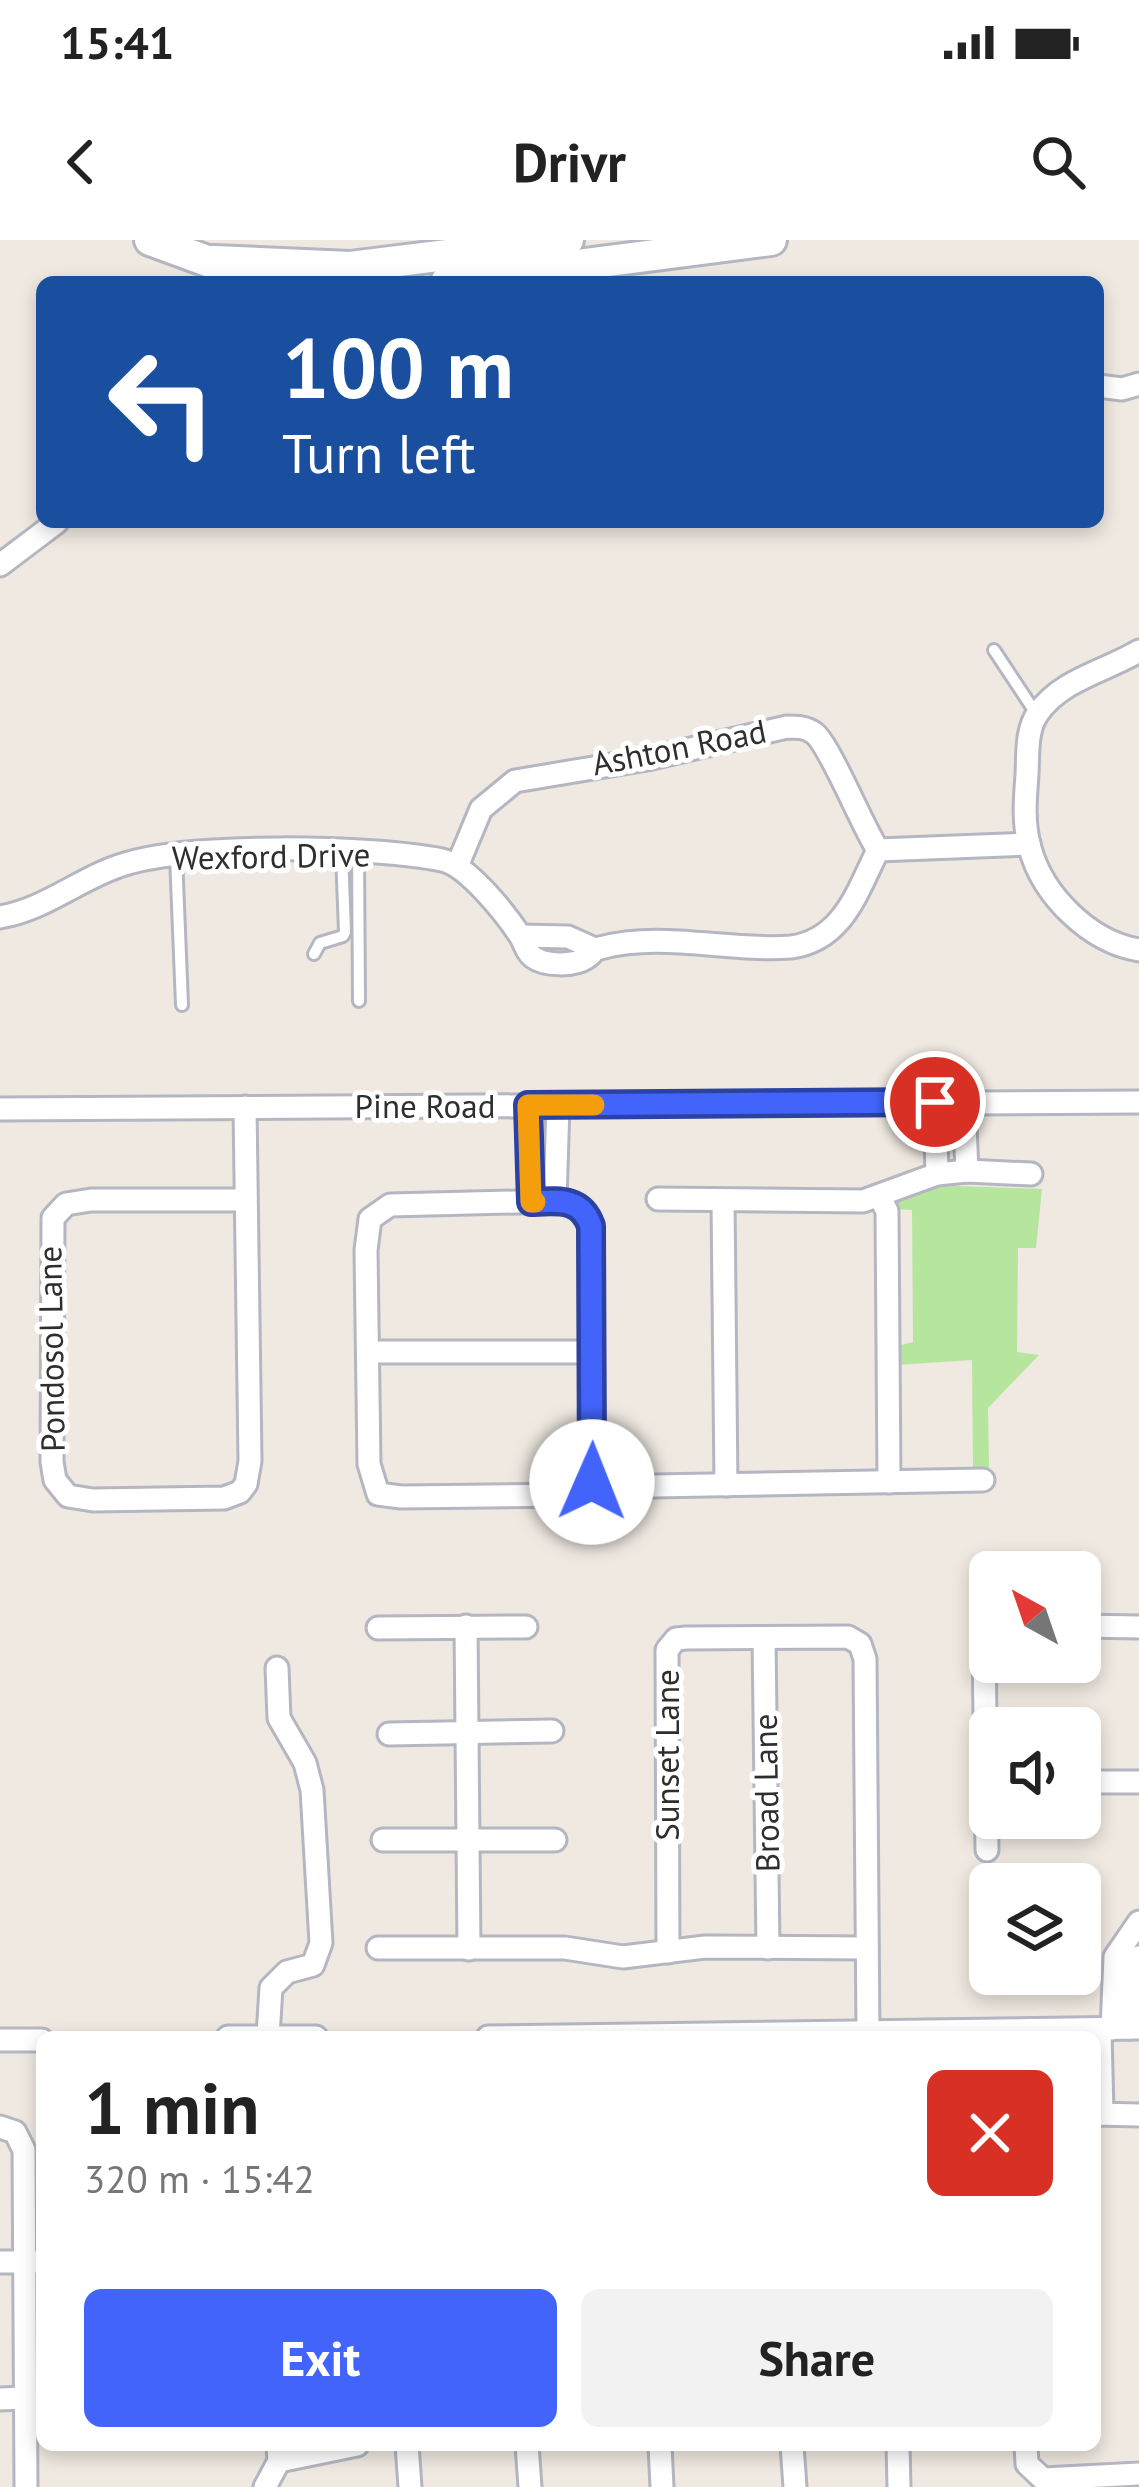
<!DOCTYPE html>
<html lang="en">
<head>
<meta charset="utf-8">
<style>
  :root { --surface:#fff; --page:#f2f2f2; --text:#222; --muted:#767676; --accent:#4264fb }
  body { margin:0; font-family:"PT Sans",sans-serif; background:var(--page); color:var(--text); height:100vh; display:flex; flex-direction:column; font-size:45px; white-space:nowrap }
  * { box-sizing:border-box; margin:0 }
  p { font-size:39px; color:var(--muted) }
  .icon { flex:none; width:66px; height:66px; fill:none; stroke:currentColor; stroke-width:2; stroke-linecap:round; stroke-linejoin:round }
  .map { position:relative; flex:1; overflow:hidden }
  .sheet { position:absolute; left:36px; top:1791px; width:1065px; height:420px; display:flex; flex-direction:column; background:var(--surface); border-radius:18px; box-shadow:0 6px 18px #0003 }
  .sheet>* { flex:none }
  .guide { position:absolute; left:36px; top:36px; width:1068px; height:252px; border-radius:18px; box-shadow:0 6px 18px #0003; background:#1a4fa0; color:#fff; overflow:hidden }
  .needle { width:78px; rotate:320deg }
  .fabs { position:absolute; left:969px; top:1311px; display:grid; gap:24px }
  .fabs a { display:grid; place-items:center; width:132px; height:132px; border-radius:18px; background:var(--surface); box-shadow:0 6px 18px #0003; font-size:60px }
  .pin { position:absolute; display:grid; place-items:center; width:102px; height:102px; color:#fff; margin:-51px; border:6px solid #fff; border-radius:50%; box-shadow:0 3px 12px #0007 }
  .me { position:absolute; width:132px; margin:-66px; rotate:1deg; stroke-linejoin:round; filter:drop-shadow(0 0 9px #0008) }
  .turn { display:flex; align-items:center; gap:42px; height:252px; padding:0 48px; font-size:54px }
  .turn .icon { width:156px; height:156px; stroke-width:2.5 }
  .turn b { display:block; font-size:84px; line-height:102px }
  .round { display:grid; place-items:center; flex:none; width:126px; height:126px; border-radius:18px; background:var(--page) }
  .summary { display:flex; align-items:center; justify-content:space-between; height:204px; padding:0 48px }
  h1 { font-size:72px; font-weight:600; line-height:90px }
  .cta { display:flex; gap:24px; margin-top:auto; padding:24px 48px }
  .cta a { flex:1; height:138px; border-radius:18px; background:var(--accent); color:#fff; font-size:48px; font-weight:600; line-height:138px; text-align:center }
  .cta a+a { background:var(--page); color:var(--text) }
  .status { display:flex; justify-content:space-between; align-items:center; height:84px; padding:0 60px; background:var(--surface); direction:ltr }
  .status svg { height:33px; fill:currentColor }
  header { display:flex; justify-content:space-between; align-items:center; height:156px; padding:0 48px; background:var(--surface); font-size:54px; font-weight:600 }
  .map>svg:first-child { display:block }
  .green { fill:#b6e59e }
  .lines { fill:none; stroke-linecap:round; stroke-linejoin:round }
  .lane-casing { stroke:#b4b7c1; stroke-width:16 }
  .street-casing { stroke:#b4b7c1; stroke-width:27 }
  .secondary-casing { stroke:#b4b7c1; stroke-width:36 }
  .lane { stroke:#fff; stroke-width:10 }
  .street { stroke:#fff; stroke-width:21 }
  .secondary { stroke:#fff; stroke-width:30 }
  .route-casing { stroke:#2b41a3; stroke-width:30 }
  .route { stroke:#4264fb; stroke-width:21 }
  .slow { stroke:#f59e0b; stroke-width:21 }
  .labels { text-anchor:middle; stroke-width:10; stroke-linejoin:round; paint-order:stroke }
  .street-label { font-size:33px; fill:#2e2e2e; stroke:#fff }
</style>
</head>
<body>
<div class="status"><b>15:41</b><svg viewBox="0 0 49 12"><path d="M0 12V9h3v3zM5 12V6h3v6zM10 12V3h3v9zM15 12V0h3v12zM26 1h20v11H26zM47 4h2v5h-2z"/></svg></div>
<header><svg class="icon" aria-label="back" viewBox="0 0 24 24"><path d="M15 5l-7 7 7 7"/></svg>Drivr<svg class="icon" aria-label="search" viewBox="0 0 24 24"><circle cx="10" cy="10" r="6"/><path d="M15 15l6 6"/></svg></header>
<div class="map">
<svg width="1139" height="2247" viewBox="0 0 1139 2247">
  <rect width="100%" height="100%" fill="#efe9e1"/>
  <!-- green -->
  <polygon class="green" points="932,945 1042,949 1036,1008 1018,1008 1017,1112 1039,1115 988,1168 989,1228 973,1230 972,1120 897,1125 897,1106 913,1102 912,970 894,969 894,960"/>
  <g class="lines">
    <defs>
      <g id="lane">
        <polyline points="994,410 1037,475"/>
        <polyline points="358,613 359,761"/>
        <polyline points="176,616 182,765"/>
        <polyline points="314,714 320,703 343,696 345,692 342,613"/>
      </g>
      <g id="street">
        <polyline points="1098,146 1122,149 1139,144"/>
        <polyline points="0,325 57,282"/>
        <path d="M1139 411C1106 431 1062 439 1038 473 1026 490 1028 514 1027 535 1025 560 1023 584 1030 608 1043 656 1090 702 1139 710"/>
        <polyline points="878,610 1029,604"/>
        <path d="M458 624 481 569 515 541 647 519 787 487C797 487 806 487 814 493 830 505 862 586 878 610"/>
        <path d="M0 677C47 669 81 637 125 624 191 603 373 606 442 620 467 625 505 673 519 694 525 702 525 711 533 717 545 726 574 726 586 718 597 711 588 712 600 708 662 691 729 712 791 707 843 700 857 652 878 610"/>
        <polyline points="521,696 568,697 595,709"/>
        <polyline points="935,863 937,934"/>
        <polyline points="964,863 967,931"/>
        <polyline points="528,865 531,962"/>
        <polyline points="245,867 250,1221 246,1244 240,1252 224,1258 93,1260 68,1256 55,1240 52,1222 53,978 66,964 91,960 246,960"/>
        <polyline points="0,869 1139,862"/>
        <polyline points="879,956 887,971 889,1242"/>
        <polyline points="658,959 863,961 937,934 967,931 1031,934"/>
        <polyline points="723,960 726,1245"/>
        <polygon points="555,961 576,965 591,986 594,1224 589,1246 570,1255 401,1257 378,1254 369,1224 366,1010 370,979 390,965"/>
        <polyline points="555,961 558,865"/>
        <polyline points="368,1112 591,1112"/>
        <polyline points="654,1246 983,1240"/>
        <polyline points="983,1340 987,1610"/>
        <polyline points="466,1386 469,1709"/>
        <polyline points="1080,1386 1139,1387"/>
        <polyline points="378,1388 526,1387"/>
        <polyline points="764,1398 768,1708"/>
        <polyline points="389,1494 552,1491"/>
        <polyline points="1080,1542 1139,1542"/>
        <polyline points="383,1600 555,1600"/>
        <polyline points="378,1708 565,1708 623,1717 705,1707 867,1708"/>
        <polyline points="668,1712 667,1410 676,1399 686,1398 848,1397 860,1404 865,1419 868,1793"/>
        <polyline points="1130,1788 1135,1724 1139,1717"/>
        <polyline points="1112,1789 1115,1717 1139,1682"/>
        <polyline points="1100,1791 1102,1874"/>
        <polyline points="268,1796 271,1748 287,1732 313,1725 321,1703 312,1550 305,1523 279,1478 277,1428"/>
        <polyline points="228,1797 316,1797"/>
        <polyline points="488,1797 1139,1788"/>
        <polyline points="0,1800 42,1800"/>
        <polyline points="1095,1874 1139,1875"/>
        <polyline points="0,1887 15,1892 24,1910 26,2247"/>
        <polyline points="0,2022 42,2022"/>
        <polyline points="0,2159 24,2158"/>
        <polyline points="407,2205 410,2247"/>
        <polyline points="527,2205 530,2247"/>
        <polyline points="660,2205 662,2247"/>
        <polyline points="792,2205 795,2247"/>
        <polyline points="898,2205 899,2247"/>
        <polyline points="1026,2205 1027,2224 1043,2239 1139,2234"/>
        <polyline points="279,2221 357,2205"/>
        <polyline points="265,2247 279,2221 278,2205"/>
      </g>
      <g id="secondary">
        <polyline points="150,0 229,29"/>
        <polyline points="214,21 350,27 568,0"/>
        <polyline points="446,42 771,0"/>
      </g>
    </defs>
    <!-- lane casing -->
    <use href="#lane" class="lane-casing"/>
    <!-- street casing -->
    <use href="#street" class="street-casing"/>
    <!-- secondary casing -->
    <use href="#secondary" class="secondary-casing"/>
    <!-- lane -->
    <use href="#lane" class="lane"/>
    <!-- street -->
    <use href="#street" class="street"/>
    <!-- secondary -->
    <use href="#secondary" class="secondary"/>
  </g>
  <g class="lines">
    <defs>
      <path id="route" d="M592 1242 591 986C581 957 558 961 531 962L528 865 935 862"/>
    </defs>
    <!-- route casing -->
    <use href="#route" class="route-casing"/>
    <!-- route -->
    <use href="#route" class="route"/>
    <!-- slow -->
    <polyline class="slow" points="535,962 531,962 528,865 594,865"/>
  </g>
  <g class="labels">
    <!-- street labels -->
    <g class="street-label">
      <text transform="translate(679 507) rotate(-11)" y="12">Ashton Road</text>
      <text transform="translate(271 616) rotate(-1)" y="12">Wexford Drive</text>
      <text x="425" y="878">Pine Road</text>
      <text transform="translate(51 1109) rotate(-91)" y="12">Pondosol Lane</text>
      <text transform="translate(667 1515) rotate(-90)" y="12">Sunset Lane</text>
      <text transform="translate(766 1553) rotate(-91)" y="12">Broad Lane</text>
    </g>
  </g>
</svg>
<div class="fabs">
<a><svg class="needle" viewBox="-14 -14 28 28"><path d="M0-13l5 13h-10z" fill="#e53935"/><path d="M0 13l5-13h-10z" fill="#767676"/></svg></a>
<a><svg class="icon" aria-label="sound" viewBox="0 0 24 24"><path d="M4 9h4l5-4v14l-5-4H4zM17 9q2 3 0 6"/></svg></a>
<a><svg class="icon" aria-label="layers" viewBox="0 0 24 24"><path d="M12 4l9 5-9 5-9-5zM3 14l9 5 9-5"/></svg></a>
</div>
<div class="pin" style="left:935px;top:862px;background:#d93025"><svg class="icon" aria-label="arrive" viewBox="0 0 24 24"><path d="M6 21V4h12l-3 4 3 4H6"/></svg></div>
<svg class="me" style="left:592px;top:1242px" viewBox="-20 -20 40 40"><circle r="19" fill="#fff"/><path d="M0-13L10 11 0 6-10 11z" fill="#4264fb"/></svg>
<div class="guide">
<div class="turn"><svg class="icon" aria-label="left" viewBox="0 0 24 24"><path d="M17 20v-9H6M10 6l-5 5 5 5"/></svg><div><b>100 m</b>Turn left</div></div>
</div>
<section class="sheet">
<div class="summary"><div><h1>1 min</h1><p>320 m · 15:42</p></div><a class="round" style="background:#d93025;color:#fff"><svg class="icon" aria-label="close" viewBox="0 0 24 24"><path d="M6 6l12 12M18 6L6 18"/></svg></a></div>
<div class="cta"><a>Exit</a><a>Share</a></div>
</section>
</div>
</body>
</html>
